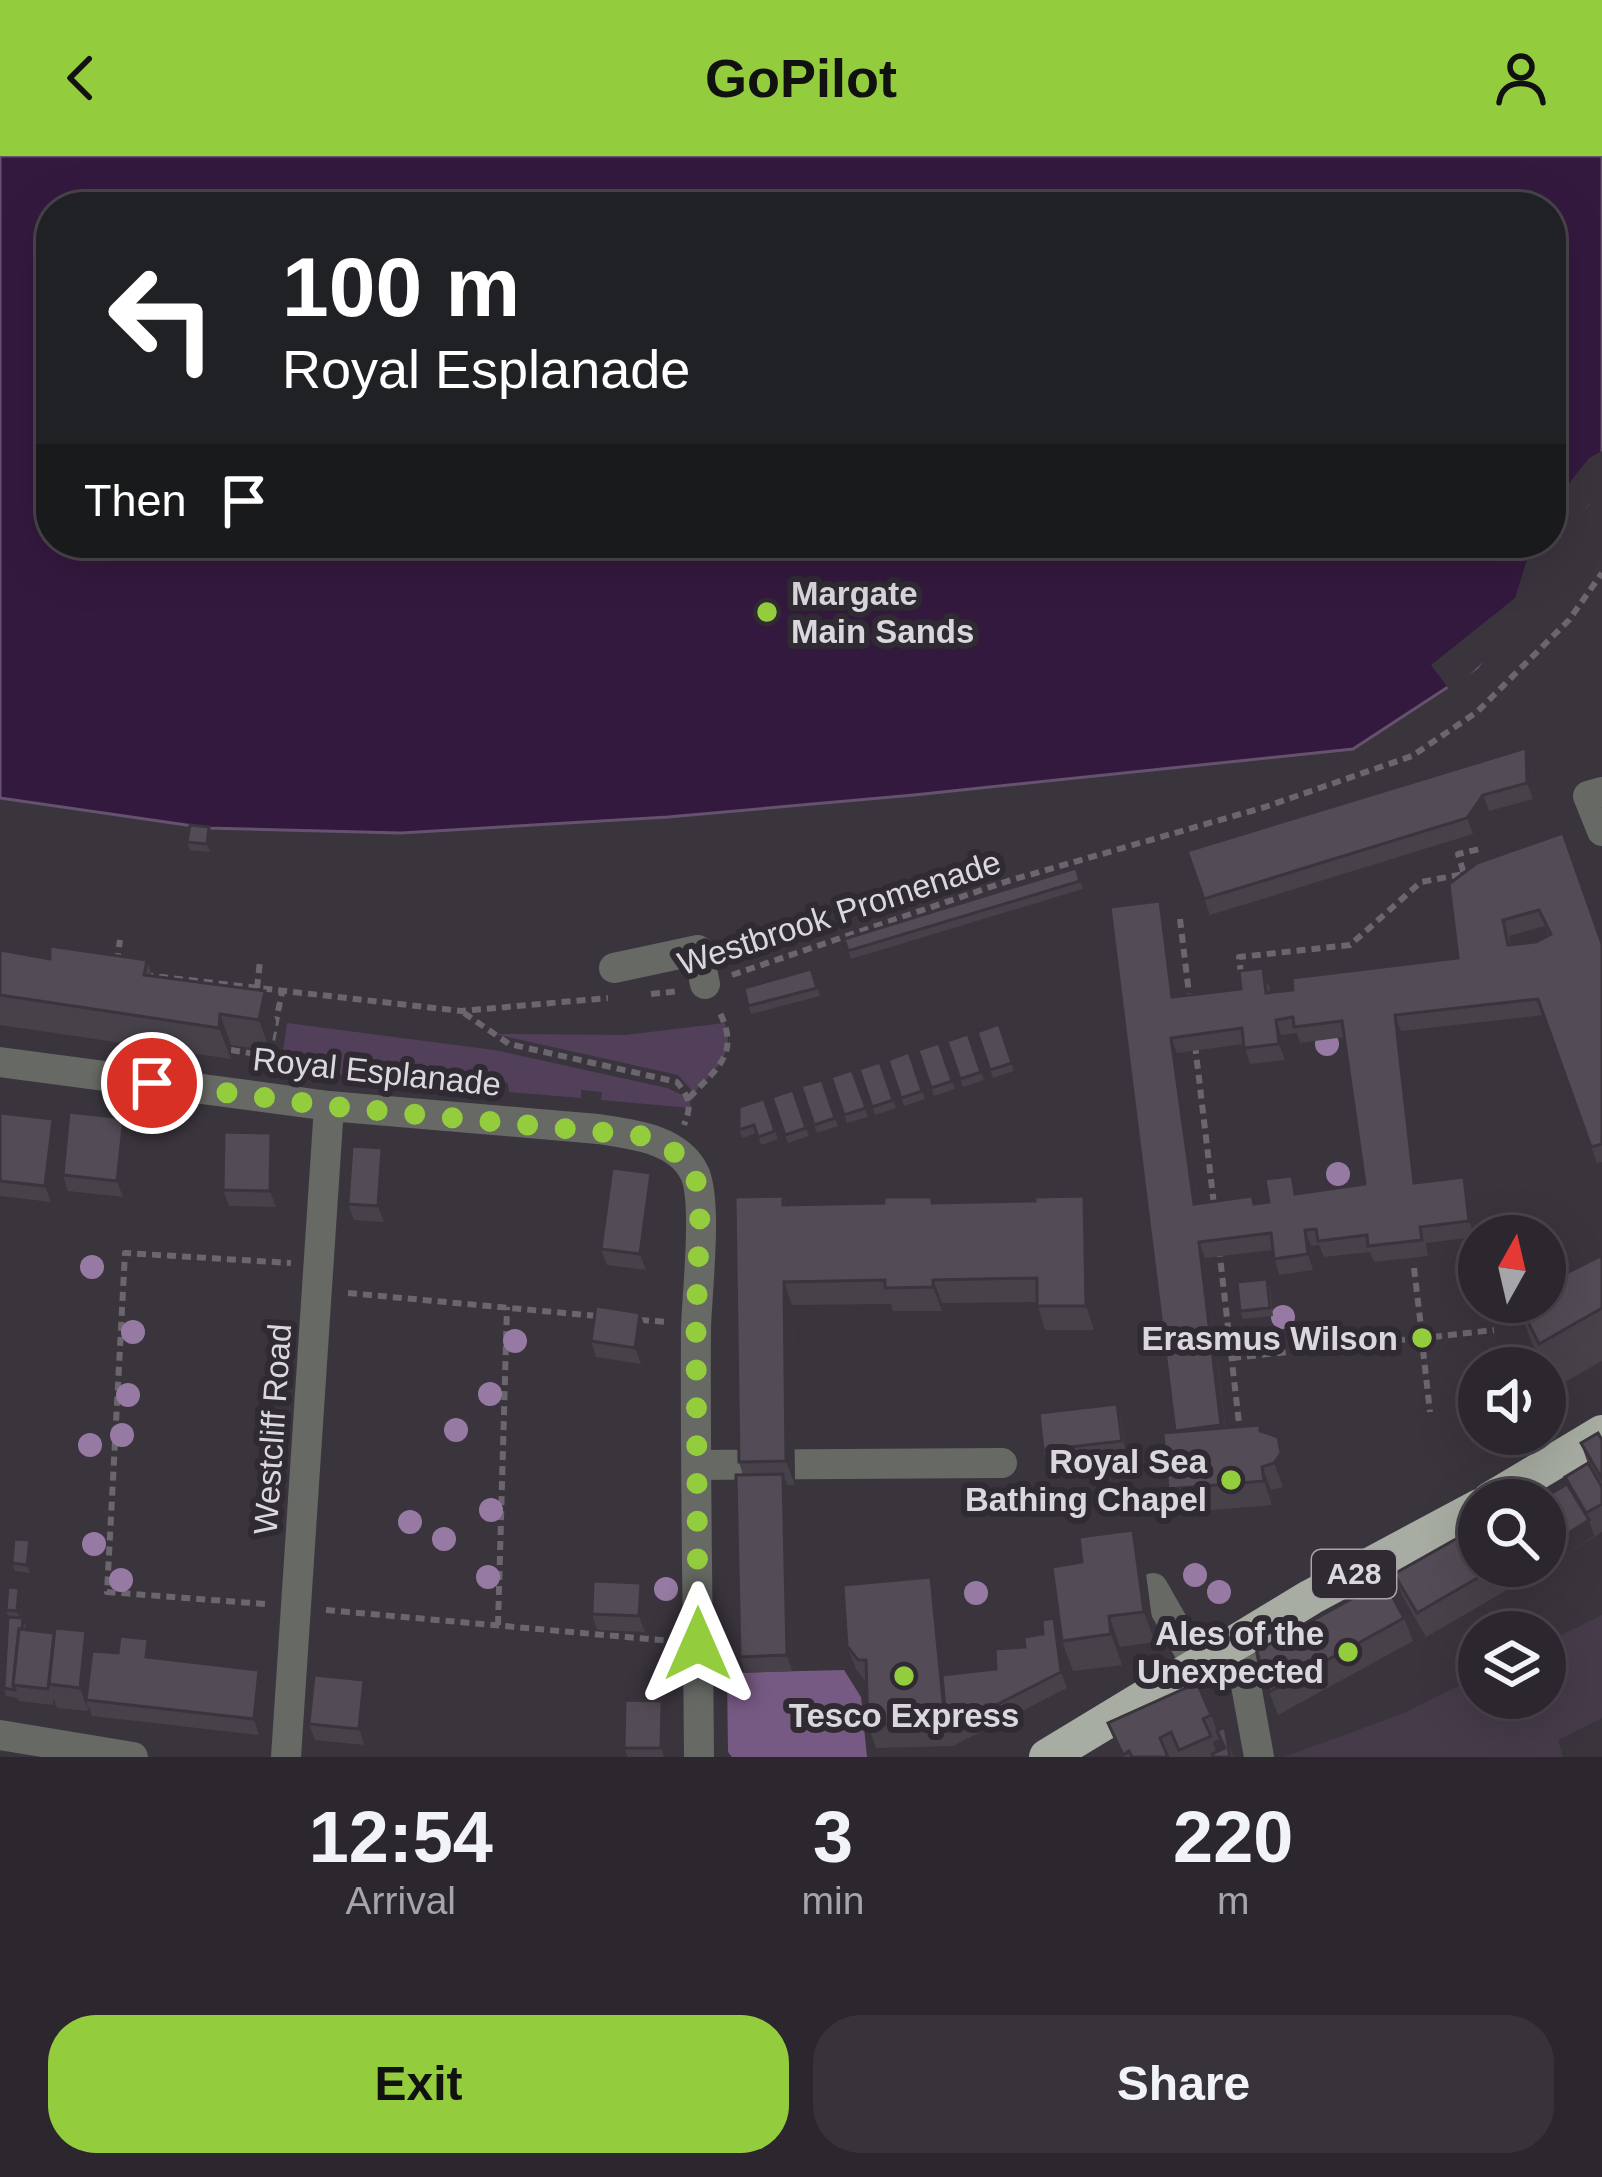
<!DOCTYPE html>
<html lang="en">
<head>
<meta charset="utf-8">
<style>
  :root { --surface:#2c272e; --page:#38333a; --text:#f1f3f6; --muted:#a6a5aa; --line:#48444a; --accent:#93cd3e }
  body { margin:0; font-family:Helvetica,sans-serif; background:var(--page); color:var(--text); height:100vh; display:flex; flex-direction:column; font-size:45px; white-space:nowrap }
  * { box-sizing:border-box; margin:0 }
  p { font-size:39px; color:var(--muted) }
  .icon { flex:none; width:66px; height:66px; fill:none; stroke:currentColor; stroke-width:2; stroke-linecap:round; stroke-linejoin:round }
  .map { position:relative; height:1601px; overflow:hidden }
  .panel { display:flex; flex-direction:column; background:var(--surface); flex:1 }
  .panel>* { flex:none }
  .top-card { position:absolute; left:36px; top:36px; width:1530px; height:366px; border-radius:48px; box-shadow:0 12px 48px #0002,0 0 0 3px var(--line); background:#202124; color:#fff; overflow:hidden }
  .needle { width:78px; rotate:8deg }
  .controls { position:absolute; left:1458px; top:1059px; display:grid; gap:24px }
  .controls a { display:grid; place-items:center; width:108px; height:108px; border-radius:50%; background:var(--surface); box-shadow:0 12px 48px #0002,0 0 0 3px var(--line); font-size:60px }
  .pin { position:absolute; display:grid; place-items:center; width:102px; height:102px; color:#fff; margin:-51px; border:6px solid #fff; border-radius:50%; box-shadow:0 3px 12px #0007 }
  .me { position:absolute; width:132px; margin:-66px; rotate:0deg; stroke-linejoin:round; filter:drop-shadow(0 0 9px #0008) }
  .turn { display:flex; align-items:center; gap:42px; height:252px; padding:0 48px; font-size:54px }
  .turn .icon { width:156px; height:156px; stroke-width:2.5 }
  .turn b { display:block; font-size:84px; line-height:102px }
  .then { display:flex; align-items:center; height:114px; padding:0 48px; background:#0003; gap:24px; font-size:45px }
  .eta { display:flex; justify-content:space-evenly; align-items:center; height:204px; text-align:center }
  .eta b { font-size:72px; font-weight:700; line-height:84px }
  .button { display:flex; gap:24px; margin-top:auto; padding:24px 48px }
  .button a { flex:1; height:138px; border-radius:48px; background:var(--accent); color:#111; font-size:48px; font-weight:700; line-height:138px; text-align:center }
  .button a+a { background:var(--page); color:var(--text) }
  header { display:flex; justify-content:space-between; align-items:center; height:156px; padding:0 48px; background:var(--accent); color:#111; font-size:54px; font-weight:700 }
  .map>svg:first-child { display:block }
  .built { fill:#453b49 }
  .green { fill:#52405b }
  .forest { fill:#775a84 }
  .water { fill:#33193e; stroke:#65526e; stroke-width:3; fill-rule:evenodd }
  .pier { fill:#3a343d }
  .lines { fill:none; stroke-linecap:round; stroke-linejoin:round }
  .path { stroke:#6b666d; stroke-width:6; stroke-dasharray:9 6; stroke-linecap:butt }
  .minor { stroke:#666964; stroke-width:30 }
  .highway { stroke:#a7ada2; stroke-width:36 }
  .tree { fill:#967aa3 }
  .wall { fill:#47414a; fill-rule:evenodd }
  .shaded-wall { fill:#3a353c }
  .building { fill:#534c56; stroke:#3a353c; stroke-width:3; fill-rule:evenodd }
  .route { stroke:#93cd3e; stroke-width:21; stroke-dasharray:0 37.8 }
  .poi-dot { fill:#93cd3e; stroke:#302a33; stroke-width:4.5 }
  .labels { text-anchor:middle; stroke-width:12; stroke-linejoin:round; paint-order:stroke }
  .shield { fill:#302a33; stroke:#a8a4aa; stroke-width:3 }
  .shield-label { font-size:30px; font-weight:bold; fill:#dbd8dd }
  .poi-label { font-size:33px; font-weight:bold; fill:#dbd8dd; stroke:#302a33; text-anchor:end }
  .street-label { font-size:33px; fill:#dbd8dd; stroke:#302a33 }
</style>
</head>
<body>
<header><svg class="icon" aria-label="back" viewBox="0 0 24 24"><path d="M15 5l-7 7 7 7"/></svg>GoPilot<svg class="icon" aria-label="person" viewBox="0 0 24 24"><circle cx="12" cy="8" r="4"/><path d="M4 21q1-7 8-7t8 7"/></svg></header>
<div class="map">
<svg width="1602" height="1601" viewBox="0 0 1602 1601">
  <rect width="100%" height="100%" fill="#3a343d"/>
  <!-- built -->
  <polygon class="built" points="1602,1459 1602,1562 1558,1584 1563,1601 1284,1601 1404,1557 1479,1520 1479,1542 1545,1542 1545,1487"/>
  <!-- green -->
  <g class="green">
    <polygon points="287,867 494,894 667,932 689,942 691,952 601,944 602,936 581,934 581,942 509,936 508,927 484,924 483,934 410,928 411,917 392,914 392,926 321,916 322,907 296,904 294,912 281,910"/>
    <path d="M725 867C736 898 714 915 694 937L678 919 494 878 625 879Z"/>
  </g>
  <!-- forest -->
  <polygon class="forest" points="844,1514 861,1541 867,1601 732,1601 728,1596 727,1517"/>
  <!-- water -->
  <path class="water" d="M0 0H1602V314L1586 321 1589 346 1477 512 1353 593 914 639 668 661 401 677 207 672 0 642ZM51 51H1551V387H51Z"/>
  <!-- pier -->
  <polygon class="pier" points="1602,295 1602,321 1593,325 1595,344 1588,349 1540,452 1451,536 1431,509 1515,442 1532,387 1551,387 1551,350 1589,302"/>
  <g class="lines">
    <!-- path -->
    <g class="path">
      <polyline points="1180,763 1190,846"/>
      <polyline points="117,806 120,784"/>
      <polyline points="1241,818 1239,801 1350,789 1421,726 1464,718 1458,698 1480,693"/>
      <polyline points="144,819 461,855 608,842"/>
      <polyline points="732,819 1008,725 1265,651 1412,600 1477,556 1569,464 1602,417"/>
      <polyline points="257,832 260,805"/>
      <polyline points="651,838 680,835"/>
      <path d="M464 857 509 888 677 926C690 943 692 949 684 969"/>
      <polyline points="1195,889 1214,1049"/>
      <polyline points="231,894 268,900 266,913"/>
      <polyline points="266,895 270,895 282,836"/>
      <path d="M689 942C717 912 741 898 719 855"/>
      <polyline points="1219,1092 1240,1276"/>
      <polyline points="1414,1112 1421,1171"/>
      <polyline points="348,1137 597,1160"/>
      <polyline points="640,1164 669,1166"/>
      <circle cx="1422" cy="1182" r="11"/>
      <polyline points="1433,1181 1494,1174"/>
      <polyline points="1423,1194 1430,1256"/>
      <polyline points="1232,1202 1411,1183"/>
      <polyline points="265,1448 107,1436 125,1097 291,1107"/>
      <polyline points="326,1454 671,1485"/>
      <polyline points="498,1469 507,1151"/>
    </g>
    <!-- minor -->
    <g class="minor">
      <polyline points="1602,636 1588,640 1602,675"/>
      <polyline points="614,812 698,794 705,828"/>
      <path d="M0 906 329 950 598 973C630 978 677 982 694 1016 708 1042 697 1138 696 1171 695 1314 698 1458 699 1601"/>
      <polyline points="698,1309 1002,1307"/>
      <polyline points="1153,1432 1198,1511"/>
      <polyline points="1238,1485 1259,1601"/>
      <polyline points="0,1579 133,1601"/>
      <polyline points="286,1601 329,950"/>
    </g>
    <!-- highway -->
    <g class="highway">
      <polyline points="1490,1344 1602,1277"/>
      <polyline points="1047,1601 1311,1441 1479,1351"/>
    </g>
  </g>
  <!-- trees -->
  <g class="tree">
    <circle cx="1327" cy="888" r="12"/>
    <circle cx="1338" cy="1018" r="12"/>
    <circle cx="92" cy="1111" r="12"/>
    <circle cx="1283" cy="1161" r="12"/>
    <circle cx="133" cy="1176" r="12"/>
    <circle cx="515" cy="1185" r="12"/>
    <circle cx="490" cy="1238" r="12"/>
    <circle cx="128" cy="1239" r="12"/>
    <circle cx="456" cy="1274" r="12"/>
    <circle cx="122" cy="1279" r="12"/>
    <circle cx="90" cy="1289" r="12"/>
    <circle cx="491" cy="1354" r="12"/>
    <circle cx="410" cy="1366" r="12"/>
    <circle cx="444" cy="1383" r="12"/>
    <circle cx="94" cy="1388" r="12"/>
    <circle cx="1195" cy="1419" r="12"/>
    <circle cx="488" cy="1421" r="12"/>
    <circle cx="121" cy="1424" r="12"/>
    <circle cx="666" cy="1433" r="12"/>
    <circle cx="1219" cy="1436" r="12"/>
    <circle cx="976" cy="1437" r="12"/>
  </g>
  <!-- wall -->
  <g class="wall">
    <polygon points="1526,592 1531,608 1533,643 1489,655 1473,678 1210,759 1187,695"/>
    <polygon points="209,671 212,679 210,696 190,694 187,686"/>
    <path d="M1477 707 1602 788V1006L1597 1007 1544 859 1401 875 1418 1026 1464 1021 1470 1037 1475 1081 1426 1087 1428 1100 1374 1106 1370 1096 1324 1101 1319 1089 1311 1090 1313 1114 1279 1119 1272 1094 1205 1102 1226 1272 1262 1275 1286 1304 1290 1321 1283 1331 1271 1334 1272 1349 1176 1357 1168 1333 1175 1276 1160 745 1166 761 1176 841 1269 828 1270 836 1293 834 1458 802ZM1545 770 1549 779 1536 786 1511 789 1509 780ZM1297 877 1300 887 1345 881 1365 1028 1298 1037 1255 1048 1252 1040 1198 1048 1177 897 1244 888 1250 908 1285 904 1281 879Z"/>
    <polygon points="1076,712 1083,733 851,803 844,783"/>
    <polygon points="0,794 50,803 147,804 152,820 276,865 270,895 231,889 231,903 0,869"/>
    <polygon points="811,813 820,840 751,858 748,850"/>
    <polygon points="999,868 1014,915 993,922 977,876"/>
    <polygon points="968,878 984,924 963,931 947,885"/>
    <polygon points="939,887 955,933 934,940 918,894"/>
    <polygon points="909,896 925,943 904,950 888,904"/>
    <polygon points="880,906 896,952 875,959 859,913"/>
    <polygon points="852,914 868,961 847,967 831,921"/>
    <polygon points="822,924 838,970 817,977 801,930"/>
    <polygon points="793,934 809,980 788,987 772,941"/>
    <polygon points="764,943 778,983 761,989 757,977 742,982 739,974"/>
    <polygon points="0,957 59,979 51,1046 0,1040"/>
    <polygon points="124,962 130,978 123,1041 68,1035 63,1019"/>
    <polygon points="276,993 276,1051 229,1050 223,1034"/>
    <polygon points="388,1008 384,1066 354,1064 348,1048"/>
    <polygon points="656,1033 646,1114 607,1109 601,1093"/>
    <polygon points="783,1040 786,1049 884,1047 932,1041 934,1047 1035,1045 1084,1040 1093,1063 1094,1174 1045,1174 1037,1146 942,1147 942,1155 893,1155 891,1148 792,1149 795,1329 787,1329 789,1334 792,1515 745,1517 740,1501 743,1319 739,1306"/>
    <polygon points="1602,1099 1602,1205 1555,1232 1532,1187 1517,1146"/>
    <polygon points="1267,1123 1270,1131 1273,1160 1243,1163 1240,1155"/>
    <polygon points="646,1173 641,1208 596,1201 591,1185"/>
    <polygon points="1120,1256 1125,1293 1046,1302 1043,1294"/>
    <polygon points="1602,1284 1602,1376 1543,1413 1426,1481 1403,1441 1394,1418 1479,1410 1545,1410 1567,1328 1565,1321 1588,1308 1581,1287"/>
    <polygon points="1133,1374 1144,1404 1155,1486 1120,1491 1122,1509 1073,1515 1062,1485 1082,1406"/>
    <polygon points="30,1384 33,1392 30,1417 15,1415 12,1407"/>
    <polygon points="931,1421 939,1445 946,1519 996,1513 1025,1491 1060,1478 1067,1532 953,1590 876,1592 868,1569 867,1528 856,1513 847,1490"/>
    <polygon points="19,1432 22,1440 20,1462 26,1470 25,1474 93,1495 154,1499 154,1502 259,1514 265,1530 259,1579 92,1560 89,1551 88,1555 57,1552 54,1543 53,1549 19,1545 18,1542 6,1540 4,1532 8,1461 6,1454"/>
    <polygon points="647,1443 645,1476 597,1474 592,1458"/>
    <polygon points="1404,1462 1413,1485 1278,1559 1269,1536"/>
    <polygon points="370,1540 364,1589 315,1584 309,1568"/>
    <polygon points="1211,1559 1220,1582 1213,1586 1216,1596 1224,1592 1217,1575 1225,1571 1233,1601 1122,1601 1108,1567"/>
    <polygon points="668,1561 667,1601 628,1601 624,1592"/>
  </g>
  <!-- shaded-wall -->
  <g class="shaded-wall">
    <polygon points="1526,592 1531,608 1533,643 1527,627"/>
    <polygon points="1483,639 1489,655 1473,678 1467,662"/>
    <polygon points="209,671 212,679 210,696 207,688"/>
    <polygon points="1160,745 1166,761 1178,857 1172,841"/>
    <polygon points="265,835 276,865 270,895 259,864"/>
    <polygon points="220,858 231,889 231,903 219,872"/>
    <polygon points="1395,859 1401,875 1420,1043 1414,1027"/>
    <polygon points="1276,864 1281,879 1285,904 1279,888"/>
    <polygon points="1171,882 1177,897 1200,1064 1194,1048"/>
    <polygon points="124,962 130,978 123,1041 117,1025"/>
    <polygon points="53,963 59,979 51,1046 45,1030"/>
    <polygon points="271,977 276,993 276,1051 270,1035"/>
    <polygon points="382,992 388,1008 384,1066 378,1050"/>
    <polygon points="651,1017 656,1033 646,1114 640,1098"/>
    <polygon points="1464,1021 1470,1037 1475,1081 1469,1065"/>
    <polygon points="1084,1040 1093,1063 1094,1174 1086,1150"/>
    <polygon points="1305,1074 1311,1090 1313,1114 1308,1098"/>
    <polygon points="1199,1086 1205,1102 1227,1285 1221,1269"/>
    <polygon points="933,1124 942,1147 942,1155 933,1131"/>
    <polygon points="784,1126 792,1149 795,1329 786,1305"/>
    <polygon points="640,1157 646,1173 641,1208 635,1192"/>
    <polygon points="1278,1281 1286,1304 1290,1321 1283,1331 1274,1307"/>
    <polygon points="1262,1311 1271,1334 1272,1349 1264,1325"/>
    <polygon points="783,1318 789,1334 792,1515 787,1499"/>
    <polygon points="1589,1364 1594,1380 1543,1413 1542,1410 1545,1410 1545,1392"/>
    <polygon points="1133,1374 1144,1404 1155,1486 1144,1456"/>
    <polygon points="30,1384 33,1392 30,1417 27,1409"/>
    <polygon points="931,1421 939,1445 951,1572 947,1574 945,1566"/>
    <polygon points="641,1427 647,1443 645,1476 639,1460"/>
    <polygon points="19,1432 22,1440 20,1463 17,1455"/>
    <polygon points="1109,1460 1120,1491 1122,1509 1111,1478"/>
    <polygon points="1054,1462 1060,1478 1067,1532 1061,1516"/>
    <polygon points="86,1475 94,1498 86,1544 88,1555 80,1532"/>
    <polygon points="148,1483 154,1499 152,1517 146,1501"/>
    <polygon points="259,1514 265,1530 259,1579 254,1563"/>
    <polygon points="364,1524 370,1540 364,1589 359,1573"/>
    <polygon points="662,1545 668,1561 667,1601 664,1601 661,1592"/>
  </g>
  <!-- building -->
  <g class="building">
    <polygon points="1526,592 1527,627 1483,639 1467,662 1204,743 1187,695"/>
    <polygon points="190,669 209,671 207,688 187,686"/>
    <path d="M1563 677 1602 788V988L1591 991 1538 843 1395 859 1414 1027 1464 1021 1469 1065 1420 1071 1422 1084 1368 1090 1367 1079 1318 1085 1316 1073 1305 1074 1308 1098 1274 1103 1271 1077 1199 1086 1221 1269 1175 1275 1110 751 1160 745 1172 841 1241 833 1239 815 1263 812 1266 837 1293 834 1292 822 1458 802 1449 728 1477 707ZM1539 754 1551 778 1536 786 1508 789 1503 764ZM1293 861 1294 871 1342 865 1365 1028 1295 1038 1292 1020 1265 1023 1269 1046 1254 1048 1252 1040 1194 1048 1171 882 1242 872 1244 892 1279 888 1276 864Z"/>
    <polygon points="1076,712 1080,725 848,795 844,783"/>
    <polygon points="50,790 147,804 144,819 265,835 259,864 220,858 219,872 0,839 0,794 50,803"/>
    <polygon points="811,813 817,832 748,850 744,832"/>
    <polygon points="999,868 1012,907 990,914 977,876"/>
    <polygon points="968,878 981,916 960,923 947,885"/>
    <polygon points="939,887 952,925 931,932 918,894"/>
    <polygon points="909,896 922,935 901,942 888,904"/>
    <polygon points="880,906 893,944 872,951 859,913"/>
    <polygon points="852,914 866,952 844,959 831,921"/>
    <polygon points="822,924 835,962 814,969 801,930"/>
    <polygon points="793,934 806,972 785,979 772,941"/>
    <polygon points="764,943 775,975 758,981 754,969 739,974 739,951"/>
    <polygon points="69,956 124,962 117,1025 63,1019"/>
    <polygon points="0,957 53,963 45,1030 0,1025"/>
    <polygon points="224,976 271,977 270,1035 223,1034"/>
    <polygon points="352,990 382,992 378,1050 348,1048"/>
    <polygon points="612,1012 651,1017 640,1098 601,1093"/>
    <polygon points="783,1040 783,1049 884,1047 884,1041 932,1041 932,1047 1035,1045 1035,1041 1084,1040 1086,1150 1037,1150 1037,1122 933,1124 933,1131 885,1132 885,1124 784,1126 786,1305 739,1306 735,1041"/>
    <polygon points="1602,1099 1602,1152 1539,1188 1518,1146 1545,1146 1545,1128"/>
    <polygon points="1267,1123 1270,1152 1240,1155 1237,1126"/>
    <polygon points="596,1150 640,1157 635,1192 591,1185"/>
    <polygon points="1117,1248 1122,1285 1043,1294 1039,1257"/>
    <polygon points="1260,1269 1260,1275 1278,1281 1281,1297 1274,1307 1262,1311 1264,1325 1168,1333 1163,1277"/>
    <polygon points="1598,1277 1602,1284 1602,1323 1581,1287"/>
    <polygon points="1588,1307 1602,1331 1602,1348 1586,1357 1565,1321"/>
    <polygon points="783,1318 787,1499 740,1501 736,1319"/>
    <polygon points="1567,1328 1589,1364 1545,1392 1545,1344 1540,1344"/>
    <polygon points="1479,1370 1479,1410 1498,1410 1417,1457 1394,1418"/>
    <polygon points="1133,1374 1144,1456 1109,1460 1111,1478 1062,1485 1052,1411 1082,1406 1079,1381"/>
    <polygon points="14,1383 30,1384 27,1409 12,1407"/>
    <polygon points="931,1421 945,1566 868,1569 866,1504 858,1504 847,1490 843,1429"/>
    <polygon points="593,1425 641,1427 639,1460 592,1458"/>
    <polygon points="1384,1425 1404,1462 1269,1536 1257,1495"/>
    <polygon points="8,1431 19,1432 17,1455 6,1454"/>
    <polygon points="8,1461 23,1462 22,1473 19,1473 13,1529 15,1534 4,1532"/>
    <polygon points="1054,1462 1061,1516 947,1574 942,1519 996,1513 995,1493 1025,1491 1024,1481 1043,1478 1042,1464"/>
    <polygon points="55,1472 86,1475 80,1532 49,1528"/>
    <polygon points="19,1473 54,1477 48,1533 13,1529"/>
    <polygon points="120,1480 148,1483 146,1501 259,1514 254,1563 86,1544 92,1495 118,1497"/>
    <polygon points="314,1519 364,1524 359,1573 309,1568"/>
    <polygon points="1197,1527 1211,1559 1203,1563 1211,1580 1179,1594 1171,1576 1160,1582 1168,1601 1132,1601 1129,1595 1123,1599 1108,1567"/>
    <polygon points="625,1544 662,1545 661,1592 624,1592"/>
    <polygon points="1225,1571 1230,1601 1213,1601 1212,1598 1225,1592 1217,1575"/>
  </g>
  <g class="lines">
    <!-- route -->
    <polyline class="route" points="152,927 329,950 642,980 672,994 695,1017 700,1055 696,1169 698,1488"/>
  </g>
  <!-- markers -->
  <g class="poi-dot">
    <circle cx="767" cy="456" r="12"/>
    <circle cx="1422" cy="1182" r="12"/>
    <circle cx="1231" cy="1324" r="12"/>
    <circle cx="1348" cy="1496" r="12"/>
    <circle cx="904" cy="1520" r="12"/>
  </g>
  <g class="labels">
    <!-- shield labels -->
    <rect class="shield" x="1312" y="1394" width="84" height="48" rx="9"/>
    <g class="shield-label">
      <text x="1354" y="1428">A28</text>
    </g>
    <!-- poi labels -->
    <g class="poi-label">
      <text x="791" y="449" text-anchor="start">Margate<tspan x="791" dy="38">Main Sands</tspan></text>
      <text x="1398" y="1194">Erasmus Wilson</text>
      <text x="1207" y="1317">Royal Sea<tspan x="1207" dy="38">Bathing Chapel</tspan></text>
      <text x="1324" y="1489">Ales of the<tspan x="1324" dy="38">Unexpected</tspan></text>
      <text x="904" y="1571" text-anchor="middle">Tesco Express</text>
    </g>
    <!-- street labels -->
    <g class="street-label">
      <text transform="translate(839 756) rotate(-18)" y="12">Westbrook Promenade</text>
      <text transform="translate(377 915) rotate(6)" y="12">Royal Esplanade</text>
      <text transform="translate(272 1273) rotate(-86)" y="12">Westcliff Road</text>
    </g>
  </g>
</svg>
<div class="controls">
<a><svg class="needle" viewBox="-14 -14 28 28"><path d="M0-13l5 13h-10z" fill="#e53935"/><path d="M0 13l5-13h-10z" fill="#a6a5aa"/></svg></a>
<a><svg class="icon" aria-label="sound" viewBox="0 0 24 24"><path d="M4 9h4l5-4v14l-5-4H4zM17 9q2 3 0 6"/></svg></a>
<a><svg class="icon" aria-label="search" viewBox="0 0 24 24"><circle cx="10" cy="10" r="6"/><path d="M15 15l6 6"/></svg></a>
<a><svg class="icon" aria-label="layers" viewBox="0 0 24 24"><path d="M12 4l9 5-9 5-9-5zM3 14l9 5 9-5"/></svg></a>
</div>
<div class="pin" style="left:152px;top:927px;background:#d93025"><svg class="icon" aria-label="arrive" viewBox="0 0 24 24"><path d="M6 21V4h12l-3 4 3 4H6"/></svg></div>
<svg class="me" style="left:698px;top:1488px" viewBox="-20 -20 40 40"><path d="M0-17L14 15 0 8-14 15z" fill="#93cd3e" stroke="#fff" stroke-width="4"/></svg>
<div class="top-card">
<div class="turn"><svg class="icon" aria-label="left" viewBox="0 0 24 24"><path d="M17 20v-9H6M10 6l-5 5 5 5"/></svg><div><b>100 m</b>Royal Esplanade</div></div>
<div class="then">Then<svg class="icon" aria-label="arrive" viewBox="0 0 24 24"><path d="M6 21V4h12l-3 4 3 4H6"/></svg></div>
</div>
</div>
<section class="panel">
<div class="eta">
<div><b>12:54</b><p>Arrival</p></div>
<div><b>3</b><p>min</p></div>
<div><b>220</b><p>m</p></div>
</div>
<div class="button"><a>Exit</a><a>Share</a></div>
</section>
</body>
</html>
